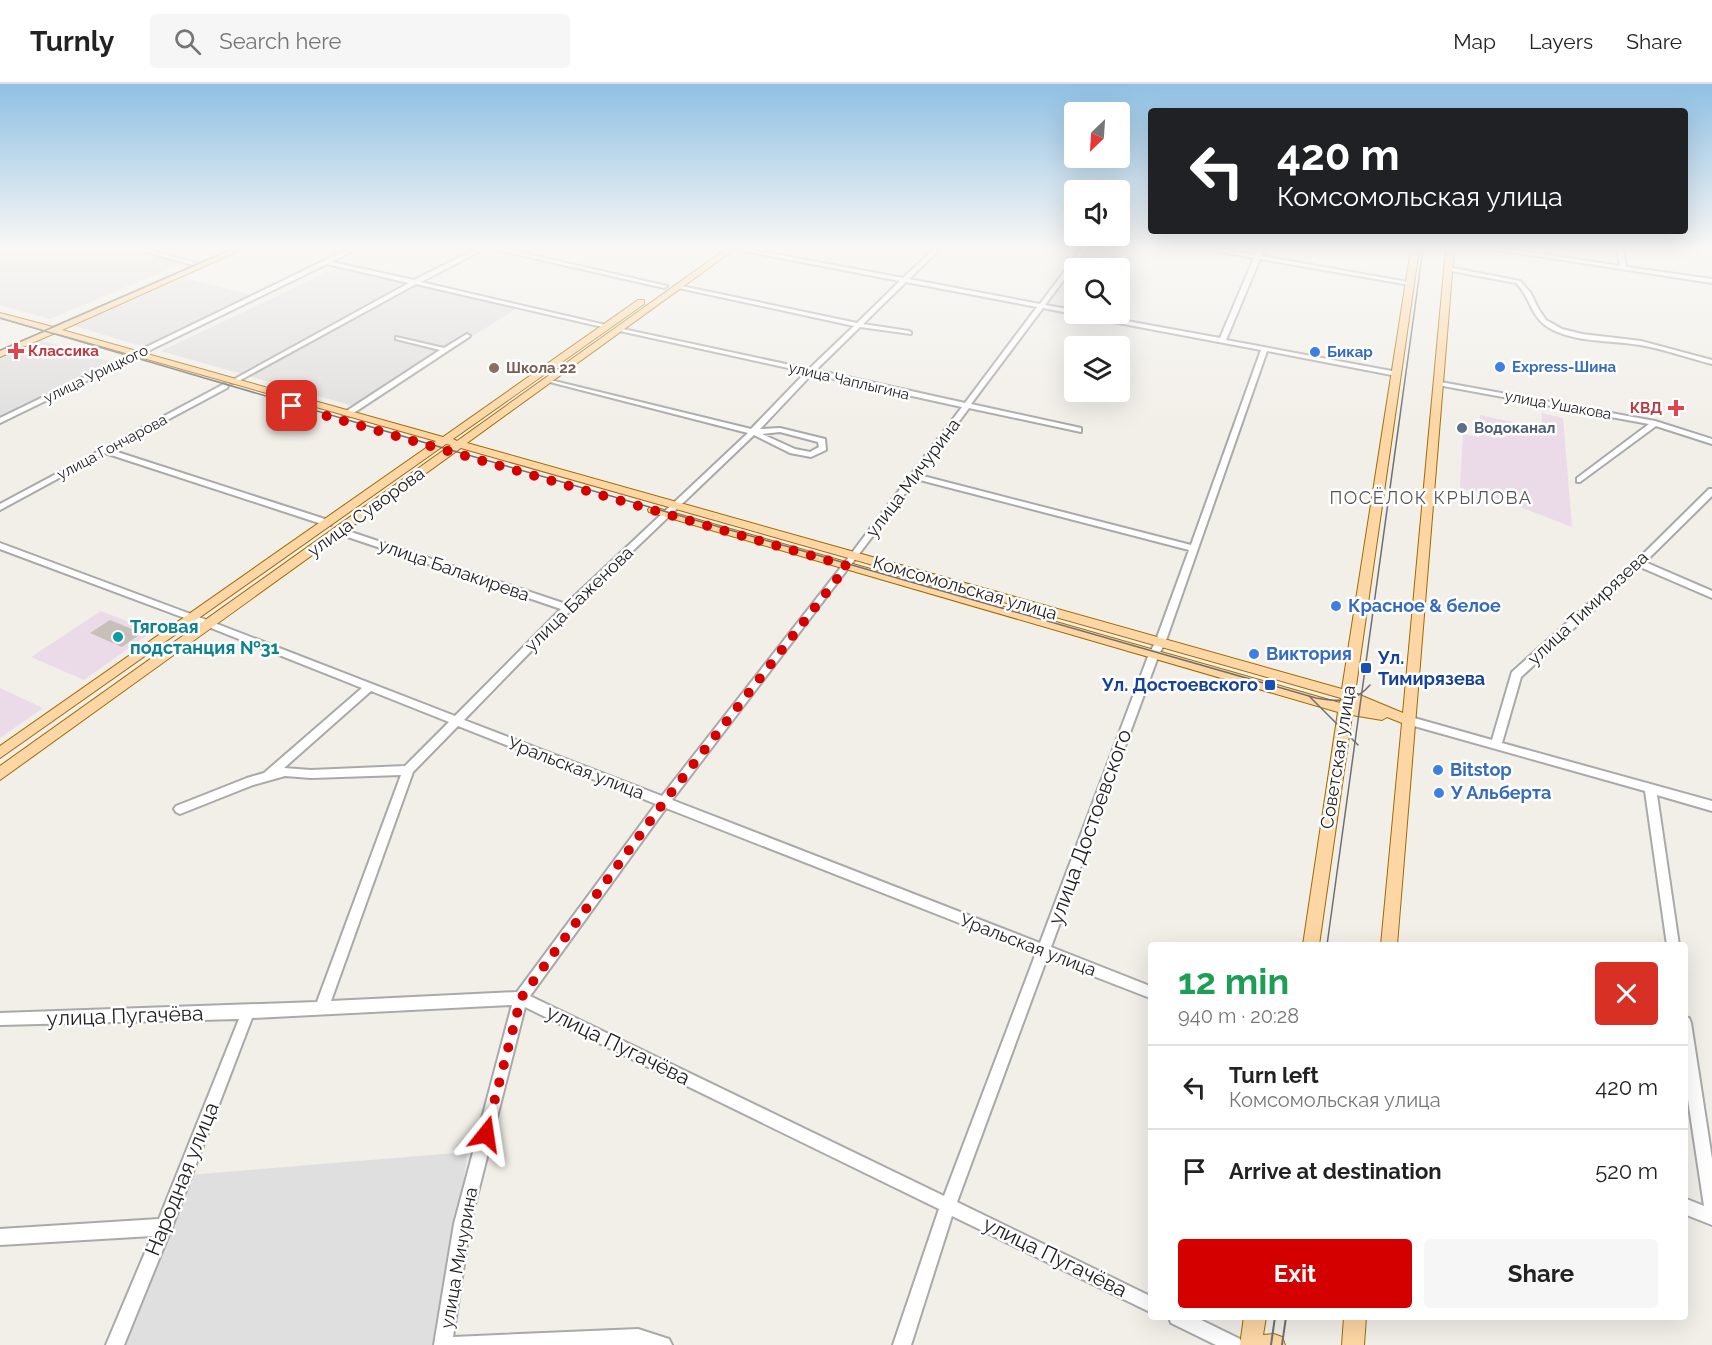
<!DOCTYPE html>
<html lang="en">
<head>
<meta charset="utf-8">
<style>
  :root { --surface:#fff; --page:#f6f6f6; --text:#222; --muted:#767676; --line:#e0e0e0; --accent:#d40000 }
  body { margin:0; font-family:Raleway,sans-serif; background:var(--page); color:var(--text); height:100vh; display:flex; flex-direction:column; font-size:22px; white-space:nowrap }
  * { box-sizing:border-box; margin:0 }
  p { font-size:20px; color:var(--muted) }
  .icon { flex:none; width:33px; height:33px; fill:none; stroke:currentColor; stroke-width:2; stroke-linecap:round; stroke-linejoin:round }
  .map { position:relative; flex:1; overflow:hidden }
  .panel { position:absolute; left:1148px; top:858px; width:540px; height:378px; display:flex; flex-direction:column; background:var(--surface); border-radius:6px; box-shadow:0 6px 24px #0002 }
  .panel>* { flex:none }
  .banner { position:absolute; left:1148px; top:24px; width:540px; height:126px; border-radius:6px; box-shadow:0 6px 24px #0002; background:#202124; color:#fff; overflow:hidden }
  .needle { width:39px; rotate:205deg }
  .controls { position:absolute; left:1064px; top:18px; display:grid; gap:12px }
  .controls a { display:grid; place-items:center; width:66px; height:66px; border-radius:6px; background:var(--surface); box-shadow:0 6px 24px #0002; font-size:30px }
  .pin { position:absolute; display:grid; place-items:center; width:51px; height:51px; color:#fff; margin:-26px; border-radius:12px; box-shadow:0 3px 9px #0006 }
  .me { position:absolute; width:66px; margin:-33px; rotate:15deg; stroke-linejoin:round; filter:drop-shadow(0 0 4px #0008) }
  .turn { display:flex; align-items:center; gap:21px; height:126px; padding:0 30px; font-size:27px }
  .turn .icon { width:78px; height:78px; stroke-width:2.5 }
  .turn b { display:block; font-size:42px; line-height:51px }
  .round { display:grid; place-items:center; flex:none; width:63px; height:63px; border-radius:6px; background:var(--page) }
  .headline { display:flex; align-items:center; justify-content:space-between; height:102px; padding:0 30px }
  h1 { font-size:36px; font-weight:700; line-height:45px; color:#1e9e55 }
  .button { display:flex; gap:12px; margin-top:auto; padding:12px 30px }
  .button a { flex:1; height:69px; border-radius:6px; background:var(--accent); color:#fff; font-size:24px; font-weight:700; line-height:69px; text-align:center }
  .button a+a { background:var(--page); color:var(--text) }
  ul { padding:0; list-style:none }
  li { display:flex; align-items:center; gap:18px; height:84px; padding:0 30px; border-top:2px solid var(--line) }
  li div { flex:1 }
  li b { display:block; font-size:22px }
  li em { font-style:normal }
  header { display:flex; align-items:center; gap:36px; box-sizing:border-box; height:84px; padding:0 30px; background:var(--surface); border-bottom:2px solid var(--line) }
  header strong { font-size:28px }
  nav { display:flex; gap:33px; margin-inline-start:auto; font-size:21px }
  .search { width:420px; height:54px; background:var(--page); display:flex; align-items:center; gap:15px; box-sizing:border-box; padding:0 21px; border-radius:6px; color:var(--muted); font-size:22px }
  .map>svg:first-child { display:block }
  .residential { fill:#e0dfdf }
  .industrial { fill:#ebdbe8 }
  .building { fill:#c7bfb8 }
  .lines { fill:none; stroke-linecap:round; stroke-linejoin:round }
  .minor-casing { stroke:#a9a9a9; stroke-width:4 }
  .major-casing { stroke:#a06b00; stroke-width:2 }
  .minor { fill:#fff; fill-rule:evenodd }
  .major { fill:#fcd6a4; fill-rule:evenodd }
  .tram-far1 { stroke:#707070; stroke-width:1.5 }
  .tram { stroke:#707070; stroke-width:2 }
  .route { stroke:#d40000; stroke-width:10; stroke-dasharray:0 18 }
  .health-dot { fill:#e0444e; stroke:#fff; stroke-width:2 }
  .shop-dot { fill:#3f7fe0; stroke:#fff; stroke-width:2 }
  .education-dot { fill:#8d6e63; stroke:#fff; stroke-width:2 }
  .service-dot { fill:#5c6f8a; stroke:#fff; stroke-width:2 }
  .culture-dot { fill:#0f9aa8; stroke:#fff; stroke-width:2 }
  .transit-dot { fill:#1a4fb4; stroke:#fff; stroke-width:2 }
  .labels { text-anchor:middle; stroke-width:5; stroke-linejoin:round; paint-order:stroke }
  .far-health-label { font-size:15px; font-weight:bold; fill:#be3a42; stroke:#fff; text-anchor:start }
  .far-shop-label { font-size:15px; font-weight:bold; fill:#366cbe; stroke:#fff; text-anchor:start }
  .far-education-label { font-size:15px; font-weight:bold; fill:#785e54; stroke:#fff; text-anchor:start }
  .far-street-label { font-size:15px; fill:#222; stroke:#fff }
  .far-service-label { font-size:15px; font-weight:bold; fill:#4e5e75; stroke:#fff; text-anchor:start }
  .street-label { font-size:18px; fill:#222; stroke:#fff }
  .far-quarter-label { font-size:18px; letter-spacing:1.5px; fill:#555; stroke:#fff }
  .shop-label { font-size:18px; font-weight:bold; fill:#366cbe; stroke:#fff; text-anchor:start }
  .culture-label { font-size:18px; font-weight:bold; fill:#0d838f; stroke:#fff; text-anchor:start }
  .transit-label { font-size:18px; font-weight:bold; fill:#164399; stroke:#fff; text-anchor:start }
  .near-street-label { font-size:21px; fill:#222; stroke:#fff }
</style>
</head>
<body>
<header>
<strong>Turnly</strong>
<div class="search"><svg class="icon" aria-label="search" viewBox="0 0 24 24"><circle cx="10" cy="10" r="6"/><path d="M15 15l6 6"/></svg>Search here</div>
<nav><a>Map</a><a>Layers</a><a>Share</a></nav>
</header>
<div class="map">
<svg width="1712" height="1261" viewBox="0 0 1712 1261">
  <rect width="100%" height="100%" fill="#f2efe9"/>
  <!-- residential -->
  <g class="residential">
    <polygon points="0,165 137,165 186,178 50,235 0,221"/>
    <polygon points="338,183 517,224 360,324 161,267"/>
    <polygon points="183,194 252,211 145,263 74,242"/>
    <polygon points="40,256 116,279 0,334 0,274"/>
    <polygon points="468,1068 437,1261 123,1261 188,1091"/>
  </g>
  <!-- industrial -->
  <g class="industrial">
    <polygon points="1542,329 1563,334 1572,443 1486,410 1460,404 1463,350 1479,353 1480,331 1542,344"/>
    <polygon points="101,527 153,547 84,596 31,573"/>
    <polygon points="0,604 43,624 0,654"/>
  </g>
  <!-- building -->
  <polygon class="building" points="110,536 142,549 122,563 90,549"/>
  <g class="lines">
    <defs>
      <g id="minor">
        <polygon points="135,165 146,165 196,179 193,181"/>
        <polygon points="348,165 356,165 332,178 414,196 476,165 484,165 421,198 610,242 607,244 416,200 235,299 231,299 231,297 409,199 327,180 0,339 0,334"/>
        <polygon points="493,165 505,165 667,202 664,204"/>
        <path d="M734 165H747L903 194 934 165H940L909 195 1040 220 1081 165H1087L1045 221 1074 226V230H1076H1074L1043 224 971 320 1081 344V348L969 324 919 391 1191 461 1261 266 1081 232 1078 230H1088L1220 254 1254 174 1205 165H1219L1256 171 1258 165H1264L1261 172 1413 199 1410 201 1260 175 1226 256 1397 288 1400 290 1397 292 1267 267 1165 559 1159 570 1051 863 1150 902V914L1047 874 957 1118 1150 1212V1228L952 1132 911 1261H893L939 1125 525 923 470 1140 453 1253 638 1245 669 1255 672 1261H434L454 1140 512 921 252 934 172 1143 124 1261H106L152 1152 0 1161V1145L159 1135 239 935 0 941V929L317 918 401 691 311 694 285 692 253 701 180 730 176 728 174 725 176 722 247 694 264 689 362 604 206 542 0 465V459L212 538 455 632 561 525 336 449 335 447 339 444 342 445 566 520 748 349 546 297V295L751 345 806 288 620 247 617 245 618 244 809 285 854 242 674 203 677 201 857 239 900 197ZM906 198 1037 223 965 319 816 286 860 243 911 250V248L909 247 863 240ZM812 290 962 323 842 482 662 712 464 636 571 526 754 351 790 369 811 373 826 366 825 355 780 344 760 345ZM780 348 818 358 819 363 810 368 795 365 762 350ZM916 395 1189 466 1155 559 1149 570 1040 859 672 716ZM371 607 449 638 405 682 311 686 284 684ZM458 642 656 720 517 908 331 917 413 688ZM666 724 1036 869 944 1112 530 912Z"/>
        <polygon points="1491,165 1507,165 1620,182 1617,165 1623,165 1626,183 1712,195 1712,199"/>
        <path d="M1448 183 1520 197 1530 208 1539 226 1546 236 1562 245 1582 250 1641 257 1712 276V280C1688 274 1664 265 1640 261 1612 256 1568 259 1545 241 1531 231 1529 211 1516 199L1446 186 1445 185Z"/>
        <polygon points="467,250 470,252 469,253 349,332 342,330 440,266 396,255 396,253 444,264"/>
        <polygon points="1435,297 1655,337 1712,355 1712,360 1656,342 1580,398 1577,398 1577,394 1649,340 1438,301 1435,301"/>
        <polygon points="224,300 228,302 227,304 111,366 331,437 331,441 325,441 105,369 0,426 0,420"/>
        <polygon points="1709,405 1712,405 1712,412 1645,478 1712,507 1712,514 1640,483 1521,593 1502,659 1712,717 1712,727 1657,711 1679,861 1667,861 1645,707 1407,640 1402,636 1407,632 1492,656 1512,588 1636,477"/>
        <polygon points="1684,933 1689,934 1691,939 1712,1075 1712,1141 1684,1130 1684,1114 1704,1122 1684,989"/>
        <polygon points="1169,1233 1195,1233 1240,1255 1243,1261 1216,1261 1171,1239"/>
      </g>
      <g id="major">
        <polygon points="232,165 243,165 62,246 443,353 638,216 644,216 644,220 453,355 457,357 726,165 735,165 467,359 1342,605 1411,165 1419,165 1355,609 1403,629 1446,165 1454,165 1397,861 1381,861 1402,639 1387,633 1382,636 1352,631 1319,861 1303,861 1338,628 649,428 648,426 649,424 657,424 1340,619 1341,614 461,364 0,696 0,682 451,361 446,360 0,674 0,662 436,357 55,249 0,273 0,267 46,247 0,234 0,229 53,243"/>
        <polygon points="1244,1233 1266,1233 1263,1251 1274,1250 1282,1253 1285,1261 1240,1261"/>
        <polygon points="1344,1233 1366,1233 1364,1261 1342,1261"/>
      </g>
    </defs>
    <!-- minor casing -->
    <use href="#minor" class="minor-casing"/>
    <!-- major casing -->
    <use href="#major" class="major-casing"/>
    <!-- minor -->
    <use href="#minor" class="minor"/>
    <!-- major -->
    <use href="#major" class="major"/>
    <!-- tram-far1 -->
    <g class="tram-far1">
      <path d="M0 234 426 359 1316 614C1338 618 1355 619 1370 601"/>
      <polyline points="0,266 232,165"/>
      <polyline points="1309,612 1358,661"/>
      <polyline points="1327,861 1423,165"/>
    </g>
    <!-- tram -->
    <g class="tram">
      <polyline points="1271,1261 1275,1233"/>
      <polyline points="1282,1261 1286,1233"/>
    </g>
  </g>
  <!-- sky -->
  <linearGradient id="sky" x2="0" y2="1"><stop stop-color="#8fc0e4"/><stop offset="0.48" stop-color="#f9f8f5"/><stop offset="1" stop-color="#f9f8f5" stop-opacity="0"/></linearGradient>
  <rect width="1712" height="342" fill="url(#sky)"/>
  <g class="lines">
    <!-- route -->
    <polyline class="route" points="292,322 847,482 664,718 521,914 486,1050"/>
  </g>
  <!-- markers -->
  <g class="health-dot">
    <path d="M13 258h6v6h6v6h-6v6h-6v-6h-6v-6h6z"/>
    <path d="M1673 315h6v6h6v6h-6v6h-6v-6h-6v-6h6z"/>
  </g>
  <g class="shop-dot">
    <circle cx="1315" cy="268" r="6"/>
    <circle cx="1500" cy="283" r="6"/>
    <circle cx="1336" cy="522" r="6"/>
    <circle cx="1254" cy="570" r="6"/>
    <circle cx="1438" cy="686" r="6"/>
    <circle cx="1439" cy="709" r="6"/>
  </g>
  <circle class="education-dot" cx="494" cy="284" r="6"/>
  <circle class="service-dot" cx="1462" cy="344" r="6"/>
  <circle class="culture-dot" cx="118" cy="553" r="6"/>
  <g class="transit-dot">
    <rect x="1360" y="578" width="12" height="12" rx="3"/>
    <rect x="1264" y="595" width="12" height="12" rx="3"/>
  </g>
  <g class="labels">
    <!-- far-health labels -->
    <g class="far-health-label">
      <text x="28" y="272">Классика</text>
      <text x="1662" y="329" text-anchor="end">КВД</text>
    </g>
    <!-- far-shop labels -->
    <g class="far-shop-label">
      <text x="1327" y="273">Бикар</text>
      <text x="1512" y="288">Express-Шина</text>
    </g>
    <!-- far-education labels -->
    <g class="far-education-label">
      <text x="506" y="289">Школа 22</text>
    </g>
    <!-- far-street labels -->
    <g class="far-street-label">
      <text transform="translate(96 290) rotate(-26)" y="5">улица Урицкого</text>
      <text transform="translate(849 297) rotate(13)" y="5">улица Чаплыгина</text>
      <text transform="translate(1558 321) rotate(10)" y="5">улица Ушакова</text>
      <text transform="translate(112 363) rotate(-28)" y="5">улица Гончарова</text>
    </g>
    <!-- far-service labels -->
    <g class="far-service-label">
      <text x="1474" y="349">Водоканал</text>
    </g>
    <!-- street labels -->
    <g class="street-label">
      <text transform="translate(913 394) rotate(-53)" y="6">улица Мичурина</text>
      <text transform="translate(366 428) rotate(-36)" y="6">улица Суворова</text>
      <text transform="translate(454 486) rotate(19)" y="6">улица Балакирева</text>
      <text transform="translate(965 504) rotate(16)" y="6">Комсомольская улица</text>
      <text transform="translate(579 515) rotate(-44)" y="6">улица Баженова</text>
      <text transform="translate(1588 524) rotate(-43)" y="6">улица Тимирязева</text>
      <text transform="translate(1338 673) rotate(-81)" y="6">Советская улица</text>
      <text transform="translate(576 684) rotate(21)" y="6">Уральская улица</text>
      <text transform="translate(1028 861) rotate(21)" y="6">Уральская улица</text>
      <text transform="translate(459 1174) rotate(-80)" y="6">улица Мичурина</text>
    </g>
    <!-- far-quarter labels -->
    <g class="far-quarter-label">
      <text x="1431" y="420">ПОСЁЛОК КРЫЛОВА</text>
    </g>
    <!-- shop labels -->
    <g class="shop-label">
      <text x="1348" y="528">Красное &amp; белое</text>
      <text x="1266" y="576">Виктория</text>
      <text x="1450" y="692">Bitstop</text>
      <text x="1451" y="715">У Альберта</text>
    </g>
    <!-- culture labels -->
    <g class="culture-label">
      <text x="130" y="549">Тяговая<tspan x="130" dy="21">подстанция №31</tspan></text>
    </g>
    <!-- transit labels -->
    <g class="transit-label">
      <text x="1378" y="580">Ул.<tspan x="1378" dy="21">Тимирязева</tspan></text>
      <text x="1258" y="607" text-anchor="end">Ул. Достоевского</text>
    </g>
    <!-- near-street labels -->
    <g class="near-street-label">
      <text transform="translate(1090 743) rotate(-70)" y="7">улица Достоевского</text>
      <text transform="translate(125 932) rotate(-2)" y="7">улица Пугачёва</text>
      <text transform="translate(618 961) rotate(26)" y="7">улица Пугачёва</text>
      <text transform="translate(182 1095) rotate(-68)" y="7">Народная улица</text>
      <text transform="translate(1055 1173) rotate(26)" y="7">улица Пугачёва</text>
    </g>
  </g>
</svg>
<div class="controls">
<a><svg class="needle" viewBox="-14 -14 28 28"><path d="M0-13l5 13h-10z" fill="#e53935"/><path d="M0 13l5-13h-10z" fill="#767676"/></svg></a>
<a><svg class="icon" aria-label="sound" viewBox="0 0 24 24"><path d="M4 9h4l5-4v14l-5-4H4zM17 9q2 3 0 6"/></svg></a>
<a><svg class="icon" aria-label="search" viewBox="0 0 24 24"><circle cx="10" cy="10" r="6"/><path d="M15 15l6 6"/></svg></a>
<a><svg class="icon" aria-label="layers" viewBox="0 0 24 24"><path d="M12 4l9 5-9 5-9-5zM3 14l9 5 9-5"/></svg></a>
</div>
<div class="pin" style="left:292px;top:322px;background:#d93025"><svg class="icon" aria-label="arrive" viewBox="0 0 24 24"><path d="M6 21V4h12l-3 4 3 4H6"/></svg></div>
<svg class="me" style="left:486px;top:1050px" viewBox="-20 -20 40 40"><path d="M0-17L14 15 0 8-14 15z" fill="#d40000" stroke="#fff" stroke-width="4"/></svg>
<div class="banner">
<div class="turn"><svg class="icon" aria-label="left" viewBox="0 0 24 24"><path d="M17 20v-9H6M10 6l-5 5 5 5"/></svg><div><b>420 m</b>Комсомольская улица</div></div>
</div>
<section class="panel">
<div class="headline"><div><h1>12 min</h1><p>940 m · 20:28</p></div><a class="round" style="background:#d93025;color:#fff"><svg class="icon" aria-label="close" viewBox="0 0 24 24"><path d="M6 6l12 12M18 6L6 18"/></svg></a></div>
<ul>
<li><svg class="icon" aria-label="left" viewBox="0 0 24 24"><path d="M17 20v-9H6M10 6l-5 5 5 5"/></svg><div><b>Turn left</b><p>Комсомольская улица</p></div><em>420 m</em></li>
<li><svg class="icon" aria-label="arrive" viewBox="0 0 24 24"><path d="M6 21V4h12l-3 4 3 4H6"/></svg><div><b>Arrive at destination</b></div><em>520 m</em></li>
</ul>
<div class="button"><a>Exit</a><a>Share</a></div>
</section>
</div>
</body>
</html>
